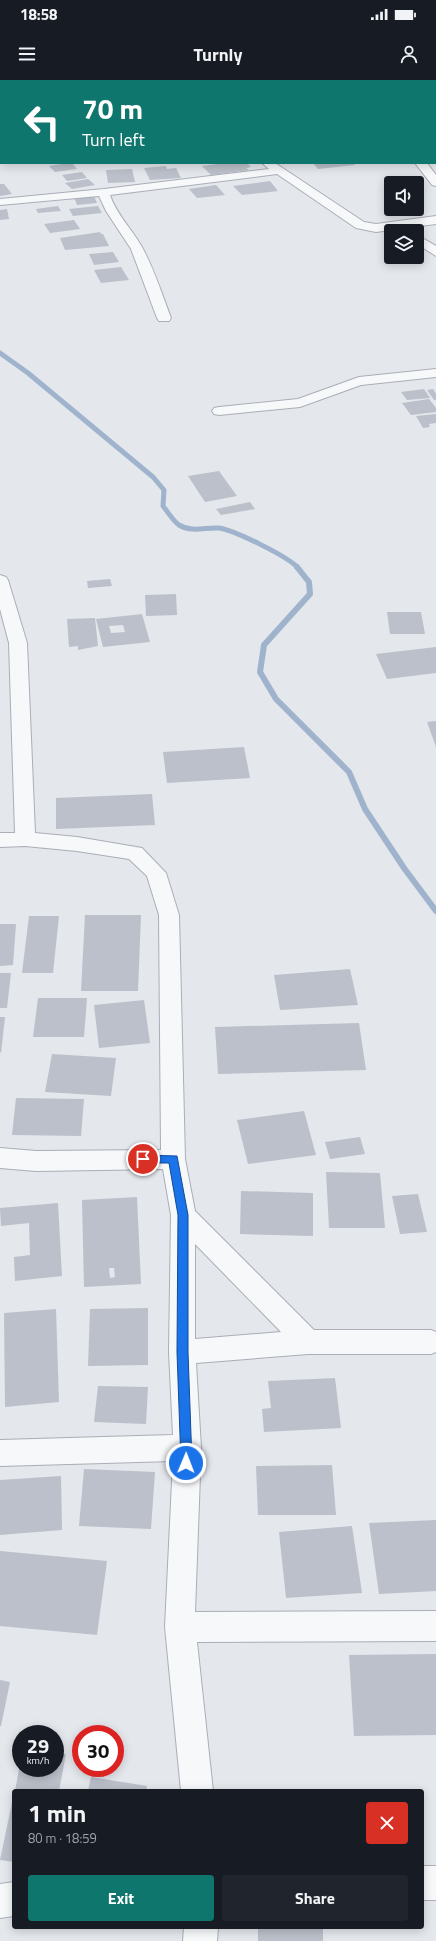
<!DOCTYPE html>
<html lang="en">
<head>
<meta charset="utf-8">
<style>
  :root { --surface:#171b24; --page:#20242c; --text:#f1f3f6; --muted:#9ea1a6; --accent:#0f766e }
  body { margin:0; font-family:"Titillium Web",sans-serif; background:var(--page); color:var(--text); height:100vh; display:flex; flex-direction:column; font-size:15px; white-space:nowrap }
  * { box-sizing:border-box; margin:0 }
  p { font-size:13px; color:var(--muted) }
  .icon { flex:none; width:22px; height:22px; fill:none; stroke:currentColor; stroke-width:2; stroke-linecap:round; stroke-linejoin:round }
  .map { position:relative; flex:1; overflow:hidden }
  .details { position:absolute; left:12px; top:1709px; width:412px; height:140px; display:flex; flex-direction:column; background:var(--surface); border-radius:4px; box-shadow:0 2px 10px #0003 }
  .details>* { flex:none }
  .banner { position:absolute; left:0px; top:0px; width:436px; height:84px; box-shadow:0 2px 10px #0003; background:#0f766e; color:#fff; overflow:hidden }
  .buttons { position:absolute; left:384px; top:96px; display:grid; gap:8px }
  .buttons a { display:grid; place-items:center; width:40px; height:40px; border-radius:4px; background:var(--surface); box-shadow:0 2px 10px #0003; font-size:20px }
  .speed { position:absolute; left:12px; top:1645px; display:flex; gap:8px; font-size:20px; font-weight:700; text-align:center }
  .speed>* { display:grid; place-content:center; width:52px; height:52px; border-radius:50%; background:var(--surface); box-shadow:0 2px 10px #0003; line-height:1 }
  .speed small { font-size:10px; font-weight:400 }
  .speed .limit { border:6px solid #d22; background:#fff; color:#111 }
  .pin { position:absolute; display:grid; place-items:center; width:34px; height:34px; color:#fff; margin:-17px; border:2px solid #fff; border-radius:50%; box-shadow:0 1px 4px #0007 }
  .me { position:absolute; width:44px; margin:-22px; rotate:1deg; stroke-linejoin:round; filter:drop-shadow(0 0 3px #0008) }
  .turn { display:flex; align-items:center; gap:14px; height:84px; padding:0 16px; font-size:18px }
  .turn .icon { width:52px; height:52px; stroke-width:2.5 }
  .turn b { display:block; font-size:28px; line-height:34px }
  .round { display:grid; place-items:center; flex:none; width:42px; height:42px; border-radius:4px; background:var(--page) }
  .headline { display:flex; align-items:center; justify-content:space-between; height:68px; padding:0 16px }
  h1 { font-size:24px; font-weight:700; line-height:30px }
  .button { display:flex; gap:8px; margin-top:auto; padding:8px 16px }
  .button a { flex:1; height:46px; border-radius:4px; background:var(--accent); color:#fff; font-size:16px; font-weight:700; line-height:46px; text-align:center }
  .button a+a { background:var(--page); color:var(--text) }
  .status { display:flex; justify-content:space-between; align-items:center; height:28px; padding:0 20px; background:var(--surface); direction:ltr }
  .status svg { height:11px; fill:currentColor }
  header { display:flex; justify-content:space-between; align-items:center; height:52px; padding:0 16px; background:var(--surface); font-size:18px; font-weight:700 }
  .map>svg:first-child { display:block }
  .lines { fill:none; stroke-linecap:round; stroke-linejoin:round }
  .stream-far1 { stroke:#9fb4cc; stroke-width:5 }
  .stream { stroke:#9fb4cc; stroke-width:6 }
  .building { fill:#bbc0ca; fill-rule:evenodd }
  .minor-casing { stroke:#a9aeb7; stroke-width:2 }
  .minor { fill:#f7f8fa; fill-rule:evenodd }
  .route { fill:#1a73e8; stroke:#114b97 }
</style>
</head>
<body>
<div class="status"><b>18:58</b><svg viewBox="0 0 49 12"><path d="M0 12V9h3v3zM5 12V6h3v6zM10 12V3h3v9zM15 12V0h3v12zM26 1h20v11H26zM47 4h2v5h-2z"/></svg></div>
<header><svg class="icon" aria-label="menu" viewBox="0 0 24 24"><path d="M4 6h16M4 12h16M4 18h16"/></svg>Turnly<svg class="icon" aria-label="person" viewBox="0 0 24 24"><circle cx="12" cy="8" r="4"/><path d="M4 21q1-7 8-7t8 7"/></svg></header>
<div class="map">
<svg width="436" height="1861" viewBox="0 0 436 1861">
  <rect width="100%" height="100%" fill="#e4e7ec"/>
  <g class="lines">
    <!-- stream-far1 -->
    <path class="stream-far1" d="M0 273 28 293 153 397 164 410 163 426C168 432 173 441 179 445 192 453 205 447 219 448 234 450 289 477 298 488"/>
    <!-- stream -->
    <polyline class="stream" points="297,487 309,502 310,514 264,565 260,592 276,619 349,692 365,729 404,788 436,831"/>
  </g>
  <!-- building -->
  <g class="building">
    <polygon points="68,83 72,83 77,89 55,92 49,86"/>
    <polygon points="225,83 247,83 251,87 246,88 249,90 211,95 202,86"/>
    <polygon points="313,83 353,83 355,85 318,89"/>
    <polygon points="166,86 167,89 176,88 181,98 150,100 144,88"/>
    <polygon points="132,89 135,102 108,103 106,90"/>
    <polygon points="82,92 87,98 67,101 62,95"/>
    <polygon points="88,99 95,105 72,109 65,103"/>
    <polygon points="270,101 278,111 242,115 233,106"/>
    <polygon points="0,104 4,104 12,114 0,116"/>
    <polygon points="216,105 225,115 197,118 189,109"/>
    <polygon points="94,116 97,123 77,125 74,117"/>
    <polygon points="58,126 61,131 38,133 36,129"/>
    <polygon points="98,126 102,133 73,136 69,129"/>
    <polygon points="7,129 9,139 0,140 0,130"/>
    <polygon points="74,140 80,149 50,153 44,144"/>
    <polygon points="100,152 101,154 103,154 109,166 65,170 60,158"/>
    <polygon points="113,172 119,182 94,185 89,174"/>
    <polygon points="121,187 129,200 101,203 94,190"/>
    <polygon points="424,309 430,318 407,320 401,312"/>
    <polygon points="433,309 436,314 436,320 434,320 427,310"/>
    <polygon points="429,319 436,328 436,332 411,335 402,323"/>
    <polygon points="436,334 436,343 429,344 430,347 423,348 416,336"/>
    <polygon points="219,391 237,416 205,422 188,396"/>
    <polygon points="250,422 255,429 221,435 216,429"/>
    <polygon points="110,499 112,506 88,508 87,501"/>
    <polygon points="176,514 177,535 146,536 145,515"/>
    <polygon points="387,532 421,532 425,554 390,554"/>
    <path d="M142 534 150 562 103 567 96 539ZM123 545 125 552 111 553 109 546Z"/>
    <polygon points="95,538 98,566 78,570 78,566 69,567 67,539"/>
    <polygon points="436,567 436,593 387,599 376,574"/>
    <polygon points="436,641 436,667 427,642"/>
    <polygon points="244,667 250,698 167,703 163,672"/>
    <polygon points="152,714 155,745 56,749 56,718"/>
    <polygon points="85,835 141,835 138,911 81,911"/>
    <polygon points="29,836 59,836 53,893 22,893"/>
    <polygon points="0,844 16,844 13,885 0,886"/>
    <polygon points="350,889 358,925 280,930 274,895"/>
    <polygon points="0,893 11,893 7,928 0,928"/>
    <polygon points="38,918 87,918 84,957 33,957"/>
    <polygon points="144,920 150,963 99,968 94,925"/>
    <polygon points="0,937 5,937 1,973 0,972"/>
    <polygon points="359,943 366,990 218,994 215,947"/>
    <polygon points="52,974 116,978 111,1016 45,1012"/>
    <polygon points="16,1018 84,1019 81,1056 12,1055"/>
    <polygon points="304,1031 316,1075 248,1084 237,1040"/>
    <polygon points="360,1057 365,1074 330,1079 325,1062"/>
    <polygon points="326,1092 380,1093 385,1148 329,1148"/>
    <polygon points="241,1111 313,1113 313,1156 240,1154"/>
    <polygon points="418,1114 427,1152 400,1154 392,1116"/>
    <path d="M137 1117 141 1204 84 1207 82 1120ZM109 1188H114L115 1197 110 1198Z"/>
    <polygon points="58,1123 62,1196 15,1201 14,1177 30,1175 29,1143 1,1146 0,1128"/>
    <polygon points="148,1228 148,1285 88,1286 90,1229"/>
    <polygon points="56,1229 59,1322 5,1327 4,1233"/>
    <polygon points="335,1298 341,1348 264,1352 262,1329 271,1328 268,1301"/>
    <polygon points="98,1306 148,1307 146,1344 94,1342"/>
    <polygon points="332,1385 336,1435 258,1435 256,1386"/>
    <polygon points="84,1389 155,1392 151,1449 79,1446"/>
    <polygon points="61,1396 62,1450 0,1455 0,1400"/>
    <polygon points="436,1440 436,1511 379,1514 369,1443"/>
    <polygon points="352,1446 362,1513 286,1518 279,1452"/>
    <polygon points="0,1471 107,1481 97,1555 0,1546"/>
    <polygon points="436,1574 436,1655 354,1656 349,1575"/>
    <polygon points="0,1600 10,1602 1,1646 0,1646"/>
    <polygon points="55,1673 66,1674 59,1711 15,1711 20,1684 21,1688 55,1688"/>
    <polygon points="91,1697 147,1706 146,1711 88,1711"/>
    <polygon points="13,1718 14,1718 14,1782 0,1780"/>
    <rect x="258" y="1847" width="65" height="14"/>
  </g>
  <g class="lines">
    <defs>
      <g id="minor">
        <polygon points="13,0 23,0 24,1 14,1"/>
        <polygon points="171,0 181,0 182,1 172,1"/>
        <polygon points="367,0 378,0 379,1 368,1"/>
        <polygon points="430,0 436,0 436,4 435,1"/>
        <rect x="435" y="51" width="1" height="6"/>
        <path d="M262 83H275L364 142 376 144 436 136V144L376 152 356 148 277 94 110 115C116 134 132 149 142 167 154 189 162 214 171 238L169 241H159L157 238 131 169 106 131 99 116 0 125V119L104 109 269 89Z"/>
        <polygon points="415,83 427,83 436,95 436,106 432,105"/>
        <polygon points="417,155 436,166 436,176 417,164"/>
        <polygon points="436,289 436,297 361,305 300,327 219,335 214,334 212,331 214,328 219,327 298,319 359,297"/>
        <path d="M0 495 6 497 8 500 27 563 35 753 77 757 142 768 166 793 179 835 185 1079 195 1131 314 1250H431L436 1252V1272L431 1274H308L196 1283 201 1368 195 1532 436 1531V1561L197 1562 213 1711H181L165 1547 173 1381 0 1386V1360L173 1355 169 1272 171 1135 163 1089 36 1091 0 1088V1068L36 1071 161 1070 159 835 147 796 129 779 77 771 25 766 0 767V753H15L9 563 0 529ZM195 1164 281 1252 195 1259Z"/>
        <rect x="422" y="1786" width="14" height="34"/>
        <polygon points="14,1802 14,1836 0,1838 0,1804"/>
        <polygon points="184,1847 218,1847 217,1861 183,1861"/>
      </g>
    </defs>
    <!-- minor casing -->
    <use href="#minor" class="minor-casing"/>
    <!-- minor -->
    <use href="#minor" class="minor"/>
  </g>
  <!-- route -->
  <polygon class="route" points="143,1075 177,1076 188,1135 188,1272 192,1383 190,1387 186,1388 182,1387 181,1383 177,1272 178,1135 169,1083 143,1083 138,1079"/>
</svg>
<div class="buttons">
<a><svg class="icon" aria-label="sound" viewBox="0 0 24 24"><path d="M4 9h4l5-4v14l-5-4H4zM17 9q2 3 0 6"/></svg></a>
<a><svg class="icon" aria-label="layers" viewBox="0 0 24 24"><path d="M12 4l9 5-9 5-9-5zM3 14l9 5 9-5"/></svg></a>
</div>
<div class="speed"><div>29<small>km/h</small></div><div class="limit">30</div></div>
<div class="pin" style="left:143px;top:1079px;background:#d93025"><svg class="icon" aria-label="arrive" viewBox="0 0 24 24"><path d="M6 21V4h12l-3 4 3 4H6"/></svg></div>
<svg class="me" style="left:186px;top:1383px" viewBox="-20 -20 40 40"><circle r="17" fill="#1a73e8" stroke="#fff" stroke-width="3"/><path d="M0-11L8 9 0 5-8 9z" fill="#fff"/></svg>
<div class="banner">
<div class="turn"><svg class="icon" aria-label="left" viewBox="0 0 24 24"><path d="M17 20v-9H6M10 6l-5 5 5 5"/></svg><div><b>70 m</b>Turn left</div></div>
</div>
<section class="details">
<div class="headline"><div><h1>1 min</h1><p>80 m · 18:59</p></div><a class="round" style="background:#d93025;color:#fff"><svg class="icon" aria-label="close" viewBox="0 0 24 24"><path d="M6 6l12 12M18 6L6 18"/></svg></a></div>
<div class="button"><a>Exit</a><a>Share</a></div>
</section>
</div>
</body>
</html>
